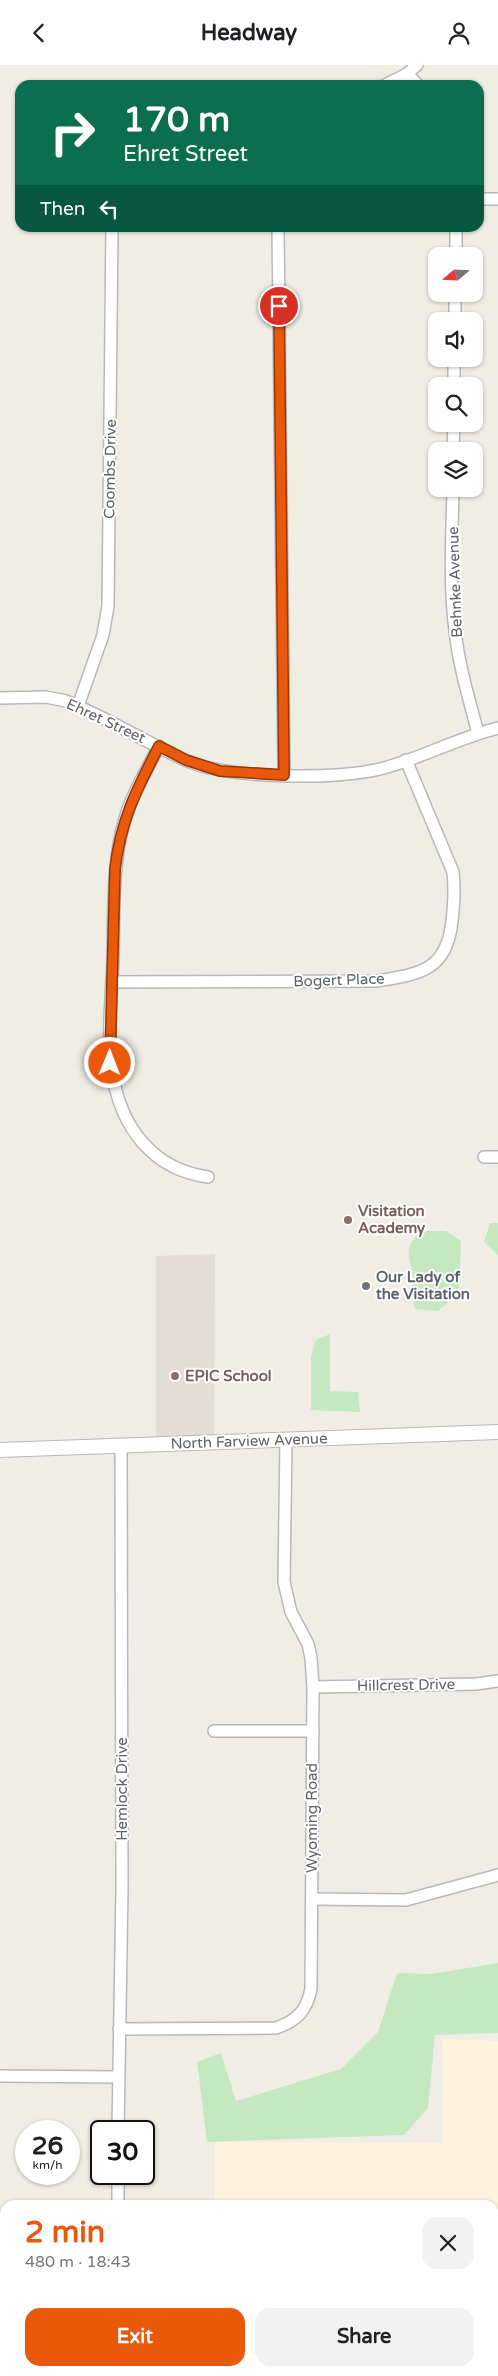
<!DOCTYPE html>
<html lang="en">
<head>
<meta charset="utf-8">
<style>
  :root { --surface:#fff; --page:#f2f2f2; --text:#202124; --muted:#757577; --accent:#ea580c }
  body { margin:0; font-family:"Varela Round",sans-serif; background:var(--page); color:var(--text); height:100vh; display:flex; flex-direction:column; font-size:19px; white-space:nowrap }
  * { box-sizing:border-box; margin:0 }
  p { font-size:16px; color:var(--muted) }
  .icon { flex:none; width:28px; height:28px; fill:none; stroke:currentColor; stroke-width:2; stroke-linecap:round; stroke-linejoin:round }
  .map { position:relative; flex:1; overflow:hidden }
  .panel { position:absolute; left:0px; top:2135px; width:499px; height:176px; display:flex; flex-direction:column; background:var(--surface); border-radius:15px 15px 0 0; box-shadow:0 1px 4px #0004 }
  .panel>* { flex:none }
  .guide { position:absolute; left:15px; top:15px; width:469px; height:152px; border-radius:15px; box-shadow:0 1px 4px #0004; background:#0b6e4f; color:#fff; overflow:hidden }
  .needle { width:32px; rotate:251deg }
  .buttons { position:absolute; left:428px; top:182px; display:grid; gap:10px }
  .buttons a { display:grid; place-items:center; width:55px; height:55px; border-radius:10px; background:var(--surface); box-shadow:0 1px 4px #0004; font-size:25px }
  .speed { position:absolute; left:15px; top:2055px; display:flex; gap:10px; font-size:25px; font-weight:700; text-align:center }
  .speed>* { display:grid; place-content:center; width:65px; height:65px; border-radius:50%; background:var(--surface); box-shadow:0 1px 4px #0004; line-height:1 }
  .speed small { font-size:12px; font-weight:400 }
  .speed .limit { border:2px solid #111; border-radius:8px; background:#fff; color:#111 }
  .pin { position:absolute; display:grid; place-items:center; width:42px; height:42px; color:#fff; margin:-21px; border:2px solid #fff; border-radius:50%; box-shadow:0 1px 5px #0007 }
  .me { position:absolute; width:55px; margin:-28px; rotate:1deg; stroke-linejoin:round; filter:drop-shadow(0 0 4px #0008) }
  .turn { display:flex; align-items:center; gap:18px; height:105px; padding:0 25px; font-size:22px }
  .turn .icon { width:65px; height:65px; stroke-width:2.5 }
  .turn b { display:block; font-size:35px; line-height:42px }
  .then { display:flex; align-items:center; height:48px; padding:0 25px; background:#0003; gap:10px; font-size:19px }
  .round { display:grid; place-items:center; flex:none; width:52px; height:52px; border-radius:15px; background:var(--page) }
  .head { display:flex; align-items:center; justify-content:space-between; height:85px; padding:0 25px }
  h1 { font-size:30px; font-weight:700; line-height:38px; color:var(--accent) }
  .action { display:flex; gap:10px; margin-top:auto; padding:10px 25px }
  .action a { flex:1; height:58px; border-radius:15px; background:var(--accent); color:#fff; font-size:20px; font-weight:700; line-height:58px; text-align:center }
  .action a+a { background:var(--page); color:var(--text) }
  header { display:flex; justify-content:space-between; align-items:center; height:65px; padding:0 25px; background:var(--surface); font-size:22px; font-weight:700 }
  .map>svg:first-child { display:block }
  .commercial { fill:#fff3db }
  .education { fill:#e2ded6 }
  .green { fill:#c4e8c0 }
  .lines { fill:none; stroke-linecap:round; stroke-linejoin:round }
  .minor-casing { stroke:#b6b8bc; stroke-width:14 }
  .tertiary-casing { stroke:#b6b8bc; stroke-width:16 }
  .minor { stroke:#fff; stroke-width:11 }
  .tertiary { stroke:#fff; stroke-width:14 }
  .route-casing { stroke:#983908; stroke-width:12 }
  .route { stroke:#ea580c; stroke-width:9 }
  .education-dot { fill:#8d6e63; stroke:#fff; stroke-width:2 }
  .worship-dot { fill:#6b7280; stroke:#fff; stroke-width:2 }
  .labels { text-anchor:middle; stroke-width:4; stroke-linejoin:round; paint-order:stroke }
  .street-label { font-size:15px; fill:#5d6266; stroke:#fff }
  .education-label { font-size:15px; font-weight:bold; fill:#785e54; stroke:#fff; text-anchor:start }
  .worship-label { font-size:15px; font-weight:bold; fill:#5b616d; stroke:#fff; text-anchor:start }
</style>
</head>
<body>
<header><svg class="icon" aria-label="back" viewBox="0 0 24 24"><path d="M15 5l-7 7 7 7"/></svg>Headway<svg class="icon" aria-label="person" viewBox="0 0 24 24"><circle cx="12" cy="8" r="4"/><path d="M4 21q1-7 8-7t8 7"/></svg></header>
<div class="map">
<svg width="498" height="2311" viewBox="0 0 498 2311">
  <rect width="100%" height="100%" fill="#f0ede5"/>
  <!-- commercial -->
  <polygon class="commercial" points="443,1974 498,1976 498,2311 214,2311 214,2306 494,2306 494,2140 215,2140 215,2077 443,2078"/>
  <!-- education -->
  <polygon class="education" points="215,1189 214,1378 156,1380 156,1191"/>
  <!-- green -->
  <g class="green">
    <polygon points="490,1158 498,1158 498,1190 484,1177"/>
    <path d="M421 1166H446L461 1176 459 1228 438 1246 415 1244C411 1234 414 1224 413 1213 411 1191 401 1185 421 1166Z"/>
    <polygon points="330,1269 330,1326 358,1327 360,1347 311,1345 311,1292 316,1275"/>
    <polygon points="498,1898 498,1968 435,1970 428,2043 404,2070 207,2077 197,1997 221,1988 236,2036 341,2004 378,1967 397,1908 431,1909"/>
  </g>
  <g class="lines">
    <defs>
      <g id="minor">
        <polyline points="407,9 418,20"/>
        <polyline points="385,20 407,9 417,0"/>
        <polyline points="479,134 498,134"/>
        <polyline points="278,162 284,709"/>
        <polyline points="456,191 456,162"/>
        <polyline points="455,256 455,229"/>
        <polyline points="454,321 454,294"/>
        <polyline points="453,386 454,359"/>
        <path d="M453 424C452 471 449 519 455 566 459 601 469 634 478 668"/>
        <path d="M0 633 46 632 66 636C107 653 144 676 185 695 226 714 335 715 380 704 420 694 457 673 498 663"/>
        <polyline points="78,641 103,570 108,541 112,162"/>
        <path d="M159 681C147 705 131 730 124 757 112 801 114 847 113 892 111 955 98 1027 143 1078 161 1098 181 1108 208 1112"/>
        <path d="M112 917 377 916C421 909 447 905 452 856 454 839 455 824 453 807L406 695"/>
        <polyline points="484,1092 498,1092"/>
        <polyline points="313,1622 476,1619 498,1616"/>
        <polyline points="214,1666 313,1666"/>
        <polyline points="312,1834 406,1835 498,1810"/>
        <path d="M119 1964 276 1963C297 1956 307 1945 311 1924L313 1622 311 1593 308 1579 291 1547 284 1517 286 1375"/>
        <polyline points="0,2011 118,2012"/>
        <polyline points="118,2066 122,1824 121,1381"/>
        <polyline points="118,2140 118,2109"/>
        <polyline points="0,2187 5,2187"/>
        <polyline points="116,2311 116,2306"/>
      </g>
      <polyline id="tertiary" points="0,1385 498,1367"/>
    </defs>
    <!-- minor casing -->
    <use href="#minor" class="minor-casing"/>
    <!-- tertiary casing -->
    <use href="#tertiary" class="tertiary-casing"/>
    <!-- minor -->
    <use href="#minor" class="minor"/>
    <!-- tertiary -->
    <use href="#tertiary" class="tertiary"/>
  </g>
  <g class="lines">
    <defs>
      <path id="route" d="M110 998 115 804C121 754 137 724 159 681L186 695 220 706 284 710 279 241"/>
    </defs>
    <!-- route casing -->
    <use href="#route" class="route-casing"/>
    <!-- route -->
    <use href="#route" class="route"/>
  </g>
  <!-- markers -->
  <g class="education-dot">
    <circle cx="348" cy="1155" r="5"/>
    <circle cx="175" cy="1311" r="5"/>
  </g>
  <circle class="worship-dot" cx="366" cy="1221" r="5"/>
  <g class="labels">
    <!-- street labels -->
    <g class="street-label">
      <text transform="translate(110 404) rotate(-89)" y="5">Coombs Drive</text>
      <text transform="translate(455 517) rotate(-92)" y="5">Behnke Avenue</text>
      <text transform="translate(106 656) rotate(25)" y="5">Ehret Street</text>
      <text transform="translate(339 915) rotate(-2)" y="5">Bogert Place</text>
      <text transform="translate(249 1376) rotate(-2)" y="5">North Farview Avenue</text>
      <text transform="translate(406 1620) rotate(-1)" y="5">Hillcrest Drive</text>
      <text transform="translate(122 1724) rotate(-90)" y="5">Hemlock Drive</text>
      <text transform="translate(312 1753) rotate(-90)" y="5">Wyoming Road</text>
    </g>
    <!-- education labels -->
    <g class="education-label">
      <text x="358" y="1151">Visitation<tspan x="358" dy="17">Academy</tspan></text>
      <text x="185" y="1316">EPIC School</text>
    </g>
    <!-- worship labels -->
    <g class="worship-label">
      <text x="376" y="1217">Our Lady of<tspan x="376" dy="17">the Visitation</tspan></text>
    </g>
  </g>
</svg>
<div class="buttons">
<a><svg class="needle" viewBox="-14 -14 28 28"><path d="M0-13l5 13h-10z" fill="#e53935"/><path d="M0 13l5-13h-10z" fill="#757577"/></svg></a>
<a><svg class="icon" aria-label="sound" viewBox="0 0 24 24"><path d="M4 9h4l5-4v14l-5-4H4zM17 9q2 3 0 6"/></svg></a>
<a><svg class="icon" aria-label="search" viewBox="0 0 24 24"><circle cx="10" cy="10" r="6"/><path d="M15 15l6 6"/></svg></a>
<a><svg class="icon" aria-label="layers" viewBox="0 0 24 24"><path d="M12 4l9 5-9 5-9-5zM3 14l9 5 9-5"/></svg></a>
</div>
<div class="speed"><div>26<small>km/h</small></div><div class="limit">30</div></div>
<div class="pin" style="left:279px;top:241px;background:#d93025"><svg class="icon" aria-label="arrive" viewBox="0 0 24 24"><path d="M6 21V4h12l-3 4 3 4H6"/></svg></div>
<svg class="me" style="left:110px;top:998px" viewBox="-20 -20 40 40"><circle r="17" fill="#ea580c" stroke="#fff" stroke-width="3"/><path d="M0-11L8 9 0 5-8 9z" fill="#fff"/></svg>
<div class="guide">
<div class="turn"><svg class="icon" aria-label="right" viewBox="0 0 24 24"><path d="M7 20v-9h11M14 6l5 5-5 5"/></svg><div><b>170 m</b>Ehret Street</div></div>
<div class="then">Then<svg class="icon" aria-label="left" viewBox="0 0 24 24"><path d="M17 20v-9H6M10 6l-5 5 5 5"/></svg></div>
</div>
<section class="panel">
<div class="head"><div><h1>2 min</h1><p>480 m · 18:43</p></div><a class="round"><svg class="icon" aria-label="close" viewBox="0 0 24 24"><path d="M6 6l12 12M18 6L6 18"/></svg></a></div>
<div class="action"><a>Exit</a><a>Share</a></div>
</section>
</div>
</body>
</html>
